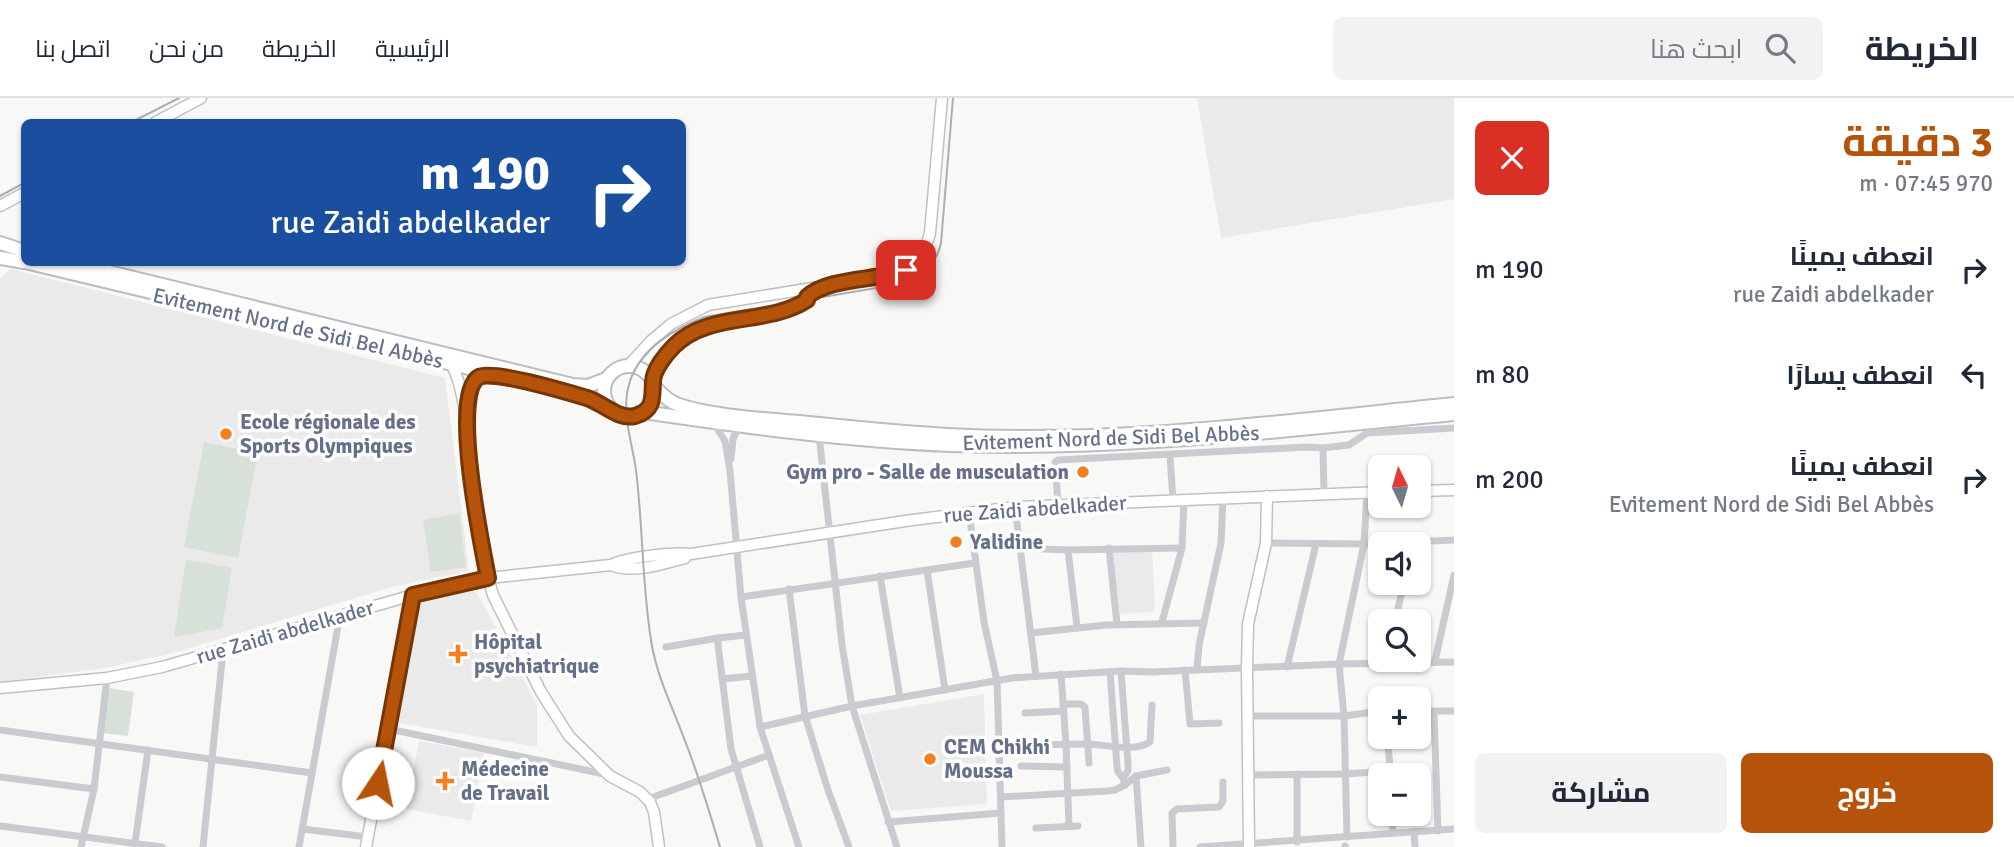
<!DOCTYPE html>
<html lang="ar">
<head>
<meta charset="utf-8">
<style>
  :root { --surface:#fff; --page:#f2f2f3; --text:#1f2937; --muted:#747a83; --line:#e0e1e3; --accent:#b45309 }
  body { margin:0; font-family:Signika,Cairo,sans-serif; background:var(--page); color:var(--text); direction:rtl; height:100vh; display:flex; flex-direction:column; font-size:26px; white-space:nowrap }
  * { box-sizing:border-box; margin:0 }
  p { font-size:23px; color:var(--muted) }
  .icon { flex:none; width:38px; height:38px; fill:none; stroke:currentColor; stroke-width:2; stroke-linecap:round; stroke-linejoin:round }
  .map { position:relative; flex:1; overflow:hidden; direction:ltr }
  .sheet { display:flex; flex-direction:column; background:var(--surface); width:560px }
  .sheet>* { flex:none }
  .banner { position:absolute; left:21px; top:21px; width:665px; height:147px; border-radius:10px; box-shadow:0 2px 5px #0004; direction:rtl; background:#1a4fa0; color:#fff; overflow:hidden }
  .needle { width:46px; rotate:355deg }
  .fabs { position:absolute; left:1368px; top:357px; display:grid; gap:14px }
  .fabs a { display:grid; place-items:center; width:63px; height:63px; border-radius:10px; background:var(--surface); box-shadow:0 2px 5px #0004; font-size:35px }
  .pin { position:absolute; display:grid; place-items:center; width:60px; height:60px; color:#fff; margin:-30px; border-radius:14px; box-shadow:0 4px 10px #0006 }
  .me { position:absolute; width:77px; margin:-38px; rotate:11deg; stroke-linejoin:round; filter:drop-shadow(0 0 5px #0008) }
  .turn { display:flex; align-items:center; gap:24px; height:147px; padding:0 21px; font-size:32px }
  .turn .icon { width:91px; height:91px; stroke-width:2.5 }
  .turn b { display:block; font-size:49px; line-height:60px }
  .round { display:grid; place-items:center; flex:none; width:74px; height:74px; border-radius:10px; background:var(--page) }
  .overview { display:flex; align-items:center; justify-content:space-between; height:119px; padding:0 21px }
  h1 { font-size:42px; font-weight:700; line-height:52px; color:var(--accent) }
  .primary-button { display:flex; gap:14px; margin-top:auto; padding:14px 21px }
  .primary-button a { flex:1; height:80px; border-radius:10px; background:var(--accent); color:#fff; font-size:28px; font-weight:700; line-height:80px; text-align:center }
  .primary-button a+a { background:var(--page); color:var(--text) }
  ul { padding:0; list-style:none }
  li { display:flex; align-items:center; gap:21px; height:105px; padding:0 21px }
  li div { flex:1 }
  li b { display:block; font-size:26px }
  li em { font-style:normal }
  header { display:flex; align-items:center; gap:42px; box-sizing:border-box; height:98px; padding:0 35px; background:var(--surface); border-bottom:2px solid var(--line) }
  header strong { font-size:33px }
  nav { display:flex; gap:38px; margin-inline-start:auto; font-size:24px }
  .search { width:490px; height:63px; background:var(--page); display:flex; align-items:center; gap:18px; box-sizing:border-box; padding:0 24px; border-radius:10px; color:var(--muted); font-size:26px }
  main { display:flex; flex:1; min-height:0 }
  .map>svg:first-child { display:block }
  .built { fill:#e9eae9 }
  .green { fill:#d8e1d7 }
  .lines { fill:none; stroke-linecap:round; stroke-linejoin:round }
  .secondary-casing { stroke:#bdc0c7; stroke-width:13 }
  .highway-casing { stroke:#bbbdc2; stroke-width:16 }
  .street { stroke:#c9cbd0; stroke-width:7 }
  .secondary { stroke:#fff; stroke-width:10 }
  .highway { stroke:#fff; stroke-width:12 }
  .tram { stroke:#aaaeb6; stroke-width:2 }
  .route-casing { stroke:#753606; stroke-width:18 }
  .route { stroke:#b45309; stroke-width:12 }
  .poi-dot { fill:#f3801c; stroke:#fff; stroke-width:2.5 }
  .labels { text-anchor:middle; stroke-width:7; stroke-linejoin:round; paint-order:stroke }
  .street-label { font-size:21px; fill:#65718a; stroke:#fff }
  .poi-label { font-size:21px; font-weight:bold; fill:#65718a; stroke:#fff; text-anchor:start }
</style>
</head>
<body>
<header>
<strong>الخريطة</strong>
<div class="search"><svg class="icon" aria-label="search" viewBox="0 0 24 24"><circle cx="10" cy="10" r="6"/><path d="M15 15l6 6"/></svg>ابحث هنا</div>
<nav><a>الرئيسية</a><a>الخريطة</a><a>من نحن</a><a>اتصل بنا</a></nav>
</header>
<main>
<section class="sheet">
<div class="overview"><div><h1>3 دقيقة</h1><p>970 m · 07:45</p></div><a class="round" style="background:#d93025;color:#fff"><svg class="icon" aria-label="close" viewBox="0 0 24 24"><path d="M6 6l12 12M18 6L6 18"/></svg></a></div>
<ul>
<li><svg class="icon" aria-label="right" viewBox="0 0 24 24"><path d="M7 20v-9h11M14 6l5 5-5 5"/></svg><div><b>انعطف يمينًا</b><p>rue Zaidi abdelkader</p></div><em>190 m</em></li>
<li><svg class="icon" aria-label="left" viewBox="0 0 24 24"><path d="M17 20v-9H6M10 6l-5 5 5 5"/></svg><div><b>انعطف يسارًا</b></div><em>80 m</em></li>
<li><svg class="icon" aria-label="right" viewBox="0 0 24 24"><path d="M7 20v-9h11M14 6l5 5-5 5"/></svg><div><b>انعطف يمينًا</b><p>Evitement Nord de Sidi Bel Abbès</p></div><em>200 m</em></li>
</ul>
<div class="primary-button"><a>خروج</a><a>مشاركة</a></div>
</section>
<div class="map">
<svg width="1454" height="749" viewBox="0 0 1454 749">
  <rect width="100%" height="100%" fill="#f8f9f6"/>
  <!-- built -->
  <g class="built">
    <polygon points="1197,0 1454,0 1454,101 1221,140"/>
    <polygon points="11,171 445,280 469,473 392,489 173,555 105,570 0,584 0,181"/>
    <polygon points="1152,452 1155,506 1153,514 1120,516 1111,454"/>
    <polygon points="473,493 478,496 537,607 537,649 394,624 416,504"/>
    <polygon points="984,596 987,706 891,713 860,617"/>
    <polygon points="419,643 484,655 471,723 406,711"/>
  </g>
  <!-- green -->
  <g class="green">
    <polygon points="204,344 258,355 238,460 184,449"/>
    <polygon points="459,416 466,469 431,474 423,422"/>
    <polygon points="186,462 232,470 222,530 174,539"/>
    <polygon points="108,590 134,594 128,638 102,635"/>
  </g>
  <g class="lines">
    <defs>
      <g id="secondary">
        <polyline points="156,24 201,0"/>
        <polyline points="0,108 24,95"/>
        <path d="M452 267C465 294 466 327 470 357 475 403 479 453 493 497L541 594 569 638 610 678 640 694 650 704 654 714 659 749"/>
        <path d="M628 268 652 242 671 226 708 207 886 178C911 172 924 160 930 135L942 0"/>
        <path d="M652 283C689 201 749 240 807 202V199L816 191"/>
        <path d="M467 306C468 290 473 276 491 277"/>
        <polyline points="1419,393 1454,392"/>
        <path d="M611 467C633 476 663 466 685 460"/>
        <path d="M0 590 107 580 162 569 413 497 488 480 611 467C628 459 673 454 691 456L905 423 1015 409 1381 394"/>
        <polyline points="366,749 413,497"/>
        <polyline points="1249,749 1247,570 1248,526 1266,445 1267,398"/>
      </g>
      <g id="highway">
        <polyline points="0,145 24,153"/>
        <polyline points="0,160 24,164"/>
        <polyline points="25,164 498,277 588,300 609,310"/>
        <polyline points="68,164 573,287 588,288 606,281"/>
        <circle cx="629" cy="293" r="25"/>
        <path d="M654 288C661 296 669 304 679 307 711 318 765 321 799 324 848 329 898 334 947 337 1116 346 1286 323 1454 306"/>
        <path d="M644 314C746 329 847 343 950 347 1119 353 1287 332 1454 316"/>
      </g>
    </defs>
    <!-- secondary casing -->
    <use href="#secondary" class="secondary-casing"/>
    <!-- highway casing -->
    <use href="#highway" class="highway-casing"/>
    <!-- street -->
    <g class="street">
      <polyline points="713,324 725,343 730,373 741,499 760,629 799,749"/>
      <polyline points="819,337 842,547 852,608 897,749"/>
      <polyline points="1323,350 1349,347 1367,335 1454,330"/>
      <polyline points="1170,358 1173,402"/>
      <polyline points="731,361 733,341 739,328"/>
      <polyline points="1058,406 1055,364 1058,362 1306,349 1323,350 1324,396"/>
      <polyline points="1015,409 1036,578"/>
      <polyline points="969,414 984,524 997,583 1002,749"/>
      <polyline points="1266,445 1364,446 1454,442"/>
      <polyline points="1020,450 1068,452 1182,450"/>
      <polyline points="1109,450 1117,526"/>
      <polyline points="1068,452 1077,529"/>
      <polyline points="927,472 945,592"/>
      <polyline points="880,478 900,600"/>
      <polyline points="789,491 805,618 828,692 849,749"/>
      <polyline points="741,499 975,465"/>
      <polyline points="1395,523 1404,485"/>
      <polyline points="1162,524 1182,450 1184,402"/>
      <polyline points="1031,535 1106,527 1204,525"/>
      <polyline points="746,537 718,540 718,547 731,651 760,749"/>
      <polyline points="666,549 718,540"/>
      <polyline points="1435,563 1454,477"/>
      <polyline points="1287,569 1316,446"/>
      <polyline points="1197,571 1199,547 1221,445 1223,400"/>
      <polyline points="1185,572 1190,626 1219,625"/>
      <polyline points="1110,574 1117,669 1118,674 1123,680"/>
      <polyline points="1061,576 1066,646 1069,728"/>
      <polyline points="722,581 752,578"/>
      <polyline points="1063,606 1081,606 1085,609 1089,665"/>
      <polyline points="1419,613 1454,613"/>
      <polyline points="1434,614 1438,733"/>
      <polyline points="1025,615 1063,613"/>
      <polyline points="1248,618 1344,618 1381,613"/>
      <polyline points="760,629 852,608 1012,580 1121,573 1152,574 1339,566 1454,564"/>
      <polyline points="389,631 609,677"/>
      <polyline points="0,632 312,675"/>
      <polyline points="1387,639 1391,677"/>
      <path d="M999 648C1028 648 1057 646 1086 646 1105 646 1133 655 1150 644L1152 607"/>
      <polyline points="1021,668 1067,669"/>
      <polyline points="1297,676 1297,744"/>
      <polyline points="1249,677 1344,676 1391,673"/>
      <polyline points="1136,678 1141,749"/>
      <polyline points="0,679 94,691"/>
      <polyline points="1125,687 1136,678 1167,672"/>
      <polyline points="1001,699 1107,693 1115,692 1125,687 1123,680 1128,673 1128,666 1121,573"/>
      <polyline points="648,701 769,657"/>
      <polyline points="1392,716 1393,735"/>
      <polyline points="888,724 1001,715"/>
      <polyline points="0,728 162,749"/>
      <polyline points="1036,730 1078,728"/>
      <polyline points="302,731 368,739"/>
      <polyline points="1414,734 1415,749"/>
      <polyline points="1347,739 1344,618 1339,566 1364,446 1367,395"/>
      <polyline points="135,745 148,652"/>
      <polyline points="1345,748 1345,749"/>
      <polyline points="81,749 94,691 107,580"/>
      <polyline points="203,749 223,553"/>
      <polyline points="299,749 340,517"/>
      <polyline points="1173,749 1172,715 1177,711 1219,709 1223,703 1223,684"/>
      <polyline points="1200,749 1454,731"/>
    </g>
    <!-- secondary -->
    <use href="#secondary" class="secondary"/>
    <!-- highway -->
    <use href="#highway" class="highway"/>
    <!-- tram -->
    <g class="tram">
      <polyline points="132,24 179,0"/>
      <polyline points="0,98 24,85"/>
      <path d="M720 749C709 713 699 678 685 643 673 610 656 577 651 542 642 486 643 429 636 372 632 342 620 314 630 283 642 249 673 232 704 219L900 186C922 180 936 167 941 145L953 0"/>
    </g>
  </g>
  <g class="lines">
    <defs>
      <path id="route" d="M378 685 413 497 488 480C482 448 450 296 479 279 491 271 570 295 587 300 603 305 618 322 635 318 655 312 652 299 653 284 653 272 666 256 674 248 709 213 767 228 807 202V199C829 179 877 183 906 172"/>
    </defs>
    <!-- route casing -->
    <use href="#route" class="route-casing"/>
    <!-- route -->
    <use href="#route" class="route"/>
  </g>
  <!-- markers -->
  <g class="poi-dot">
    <circle cx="226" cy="336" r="7"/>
    <circle cx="1083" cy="374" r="7"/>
    <circle cx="956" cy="444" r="7"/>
    <path d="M454.5 545.5h7v7h7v7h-7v7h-7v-7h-7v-7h7z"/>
    <circle cx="930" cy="661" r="7"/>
    <path d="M441.5 672.5h7v7h7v7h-7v7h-7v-7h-7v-7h7z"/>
  </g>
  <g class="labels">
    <!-- street labels -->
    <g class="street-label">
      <text transform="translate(298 230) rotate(13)" y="7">Evitement Nord de Sidi Bel Abbès</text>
      <text transform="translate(1111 340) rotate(-2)" y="7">Evitement Nord de Sidi Bel Abbès</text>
      <text transform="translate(1035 411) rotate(-4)" y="7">rue Zaidi abdelkader</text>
      <text transform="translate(285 534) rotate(-16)" y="7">rue Zaidi abdelkader</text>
    </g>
    <!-- poi labels -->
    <g class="poi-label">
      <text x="240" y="331">Ecole régionale des<tspan x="240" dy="24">Sports Olympiques</tspan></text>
      <text x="1069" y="381" text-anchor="end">Gym pro - Salle de musculation</text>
      <text x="970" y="451">Yalidine</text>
      <text x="474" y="551">Hôpital<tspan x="474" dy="24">psychiatrique</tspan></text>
      <text x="944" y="656">CEM Chikhi<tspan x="944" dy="24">Moussa</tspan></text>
      <text x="461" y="678">Médecine<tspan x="461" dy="24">de Travail</tspan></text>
    </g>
  </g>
</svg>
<div class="fabs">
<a><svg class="needle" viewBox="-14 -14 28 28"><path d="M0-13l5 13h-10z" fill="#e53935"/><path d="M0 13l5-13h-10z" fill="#747a83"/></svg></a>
<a><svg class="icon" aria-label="sound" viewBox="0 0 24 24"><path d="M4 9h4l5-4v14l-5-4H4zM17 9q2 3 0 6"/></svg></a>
<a><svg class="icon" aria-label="search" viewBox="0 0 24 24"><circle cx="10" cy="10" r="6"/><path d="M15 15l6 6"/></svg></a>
<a>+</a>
<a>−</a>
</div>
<div class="pin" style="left:906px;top:172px;background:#d93025"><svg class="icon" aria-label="arrive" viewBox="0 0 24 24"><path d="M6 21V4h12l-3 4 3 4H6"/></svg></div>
<svg class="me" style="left:378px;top:685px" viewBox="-20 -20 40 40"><circle r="19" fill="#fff"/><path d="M0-13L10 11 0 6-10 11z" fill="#b45309"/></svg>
<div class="banner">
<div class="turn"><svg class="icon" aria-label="right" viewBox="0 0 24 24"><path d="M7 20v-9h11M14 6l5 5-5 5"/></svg><div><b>190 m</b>rue Zaidi abdelkader</div></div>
</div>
</div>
</main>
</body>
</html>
